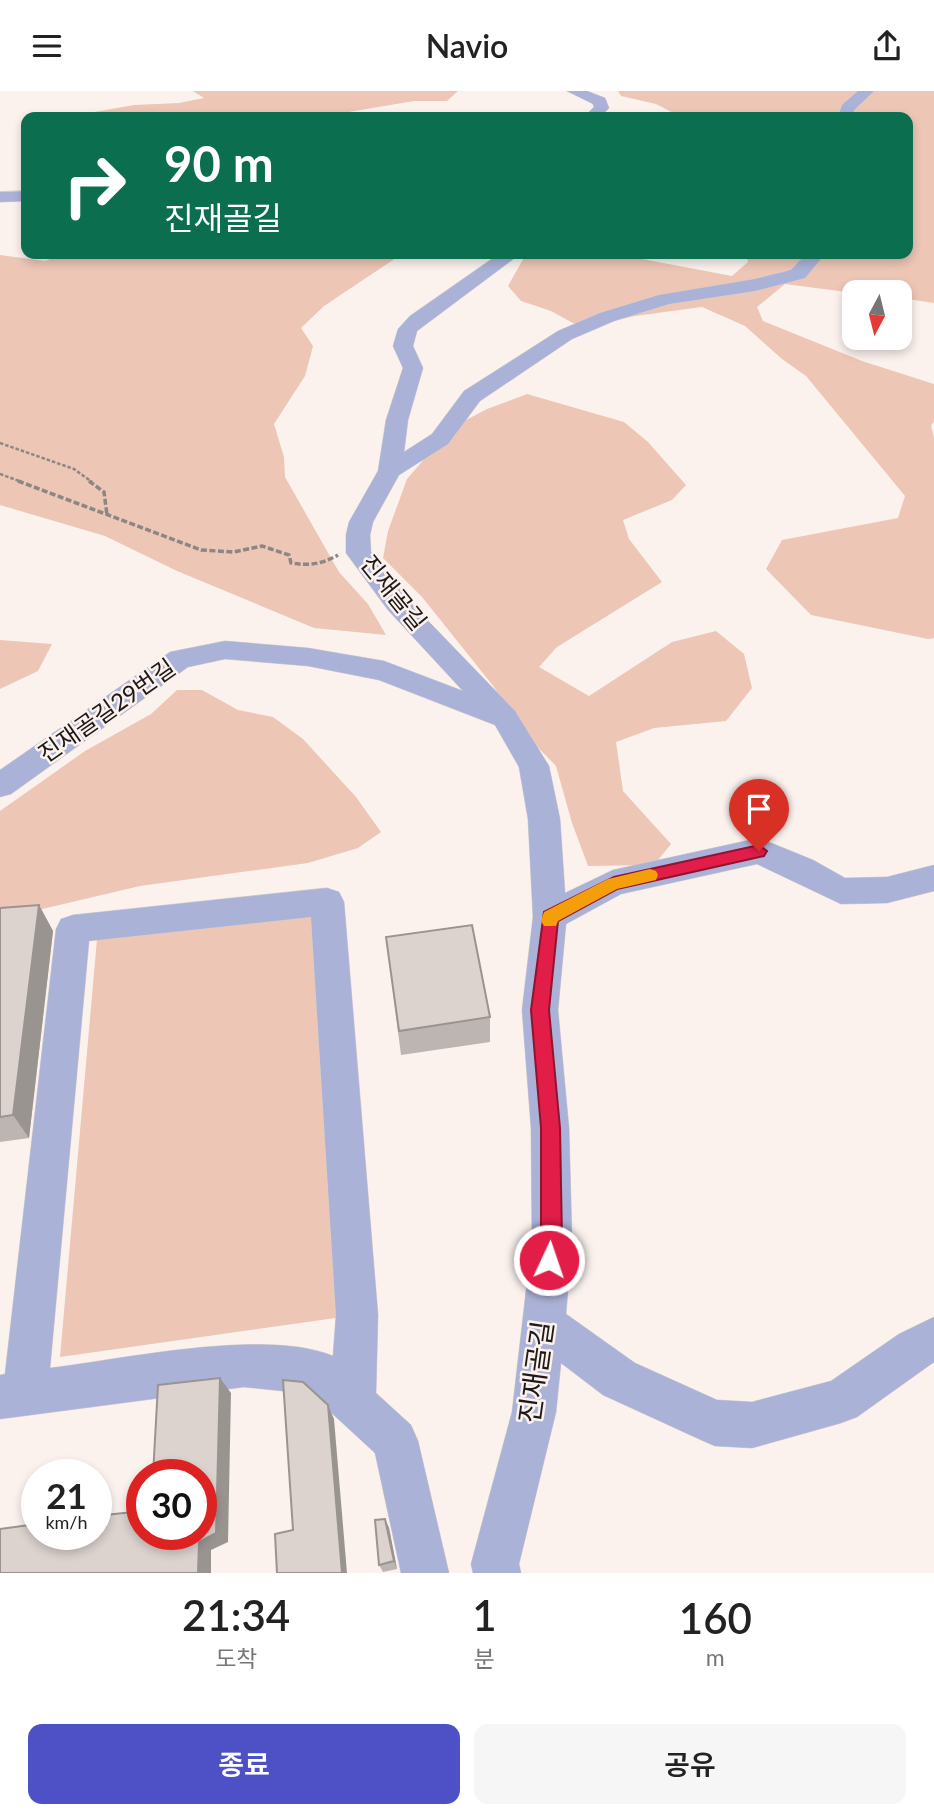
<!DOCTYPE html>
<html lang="ko">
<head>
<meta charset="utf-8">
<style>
  :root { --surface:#fff; --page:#f6f6f6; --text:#222; --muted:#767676; --accent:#4e50c6 }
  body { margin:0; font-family:Lato,"Noto Sans KR",sans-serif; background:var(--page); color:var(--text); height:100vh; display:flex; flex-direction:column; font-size:26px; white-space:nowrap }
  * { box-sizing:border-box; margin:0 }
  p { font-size:23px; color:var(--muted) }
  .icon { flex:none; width:38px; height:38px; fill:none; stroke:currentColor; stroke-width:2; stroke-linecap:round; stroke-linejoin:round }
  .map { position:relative; height:1482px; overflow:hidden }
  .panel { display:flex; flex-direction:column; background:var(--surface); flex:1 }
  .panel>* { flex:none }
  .hud { position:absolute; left:21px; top:21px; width:892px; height:147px; border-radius:14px; box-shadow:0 4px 10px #0003; background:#0b6e4f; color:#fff; overflow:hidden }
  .needle { width:46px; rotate:187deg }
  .tools { position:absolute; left:842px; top:189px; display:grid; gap:14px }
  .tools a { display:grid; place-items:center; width:70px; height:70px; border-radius:14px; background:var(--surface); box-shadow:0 4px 10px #0003; font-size:35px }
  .speed { position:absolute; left:21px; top:1368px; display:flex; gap:14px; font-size:35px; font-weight:700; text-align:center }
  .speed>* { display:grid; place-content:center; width:91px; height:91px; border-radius:50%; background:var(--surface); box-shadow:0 4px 10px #0003; line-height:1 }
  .speed small { font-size:18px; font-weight:400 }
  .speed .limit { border:10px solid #d22; background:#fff; color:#111 }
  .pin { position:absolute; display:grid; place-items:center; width:60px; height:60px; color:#fff; margin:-72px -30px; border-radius:50% 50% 50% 0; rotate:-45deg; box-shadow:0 0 7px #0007 }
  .pin .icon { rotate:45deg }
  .me { position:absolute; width:77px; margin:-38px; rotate:3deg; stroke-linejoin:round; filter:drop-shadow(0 0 5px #0008) }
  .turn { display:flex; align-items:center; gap:24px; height:147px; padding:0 28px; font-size:32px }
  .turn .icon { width:91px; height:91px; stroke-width:2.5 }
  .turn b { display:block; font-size:49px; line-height:60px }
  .eta { display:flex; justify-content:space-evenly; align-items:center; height:119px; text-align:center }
  .eta b { font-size:42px; font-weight:600; line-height:49px }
  .cta { display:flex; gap:14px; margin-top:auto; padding:14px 28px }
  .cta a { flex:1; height:80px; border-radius:14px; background:var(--accent); color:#fff; font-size:28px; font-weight:600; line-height:80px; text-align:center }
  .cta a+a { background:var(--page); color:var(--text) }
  header { display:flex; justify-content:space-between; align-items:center; height:91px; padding:0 28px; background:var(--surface); font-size:32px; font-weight:600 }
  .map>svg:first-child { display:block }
  .green { fill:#edc6b6 }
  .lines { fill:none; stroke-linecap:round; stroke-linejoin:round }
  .minor-casing { stroke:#d7cfcc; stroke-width:1 }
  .path-far1 { stroke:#8d8684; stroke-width:2.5; stroke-dasharray:3.5 2; stroke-linecap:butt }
  .path { stroke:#8d8684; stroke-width:3.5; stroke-dasharray:6 2.5; stroke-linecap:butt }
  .minor { fill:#abb2d7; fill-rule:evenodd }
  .wall { fill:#bdb5b2 }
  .shaded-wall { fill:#9a9491 }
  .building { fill:#dcd3cf; stroke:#9a9491; stroke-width:2 }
  .route { fill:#e11d48; stroke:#92132f; stroke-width:2 }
  .slow { fill:#f59e0b }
  .labels { text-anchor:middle; stroke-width:5; stroke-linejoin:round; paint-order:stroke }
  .street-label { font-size:24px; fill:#1d1918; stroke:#fbf2ee }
  .near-street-label { font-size:28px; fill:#1d1918; stroke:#fbf2ee }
</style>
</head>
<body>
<header><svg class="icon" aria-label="menu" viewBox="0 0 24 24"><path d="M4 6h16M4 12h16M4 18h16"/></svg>Navio<svg class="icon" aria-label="share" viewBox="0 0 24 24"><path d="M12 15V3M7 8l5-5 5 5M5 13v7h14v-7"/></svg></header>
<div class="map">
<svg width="934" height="1482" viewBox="0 0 934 1482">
  <rect width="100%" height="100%" fill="#fbf2ee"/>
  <!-- green -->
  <g class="green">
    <polygon points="193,0 458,0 447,10 414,10 319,26 66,26 134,14 179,12 204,7"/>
    <polygon points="618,0 934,0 934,212 900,207 900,201 854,202 785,193 757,216 763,230 862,270 934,293 934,331 931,334 934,347 934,547 928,548 811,524 766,478 782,449 898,427 905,405 806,285 782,268 745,235 702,216 635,225 582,237 551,220 521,210 508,195 526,163 616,163 732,185 748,171 746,163 908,163 908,26 681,26 656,13 621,5"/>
    <polygon points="63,163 402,163 324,215 301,237 313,255 305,285 274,333 284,366 285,386 339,481 368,513 386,544 314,537 177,480 105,445 0,414 0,164 45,170"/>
    <polygon points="527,303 624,331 648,351 686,394 672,409 623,429 629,448 662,491 557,556 539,576 589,605 672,551 716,540 744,563 752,597 726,630 654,637 616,651 623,700 671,753 654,774 588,775 572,732 556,675 519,637 494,596 422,506 383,467 388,440 407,388 451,337 487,318"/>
    <polygon points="0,549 52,553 38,580 0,598"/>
    <polygon points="177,599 202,599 238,619 273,626 303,648 356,706 381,741 358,757 308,772 140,795 0,828 0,720 85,660 151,623"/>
    <polygon points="327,811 357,1224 60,1266 98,837"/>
  </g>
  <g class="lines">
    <defs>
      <g id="minor">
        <polygon points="567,0 587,0 605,7 609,17 600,26 584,26 594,16 593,13"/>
        <polygon points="858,0 874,0 854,19 852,26 838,26 842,14"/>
        <polygon points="26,100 26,110 0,111 0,101"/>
        <polygon points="499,163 520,163 417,240 413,255 423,277 408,329 404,361 432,343 464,300 558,240 600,222 659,204 755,188 791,179 806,163 825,163 805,187 755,200 669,213 614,230 572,248 480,310 448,353 399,384 373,431 370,444 371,461 406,507 515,620 549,675 560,728 565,802 613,779 759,747 813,769 845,787 887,786 934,774 934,800 887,812 841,813 757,773 621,803 566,833 558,919 569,1037 572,1148 566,1223 635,1272 717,1309 752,1311 831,1290 899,1243 934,1226 934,1271 857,1326 841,1332 752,1357 715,1355 699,1348 603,1304 561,1272 556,1321 519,1473 521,1482 473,1482 471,1473 512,1321 532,1148 531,1037 522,919 533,826 528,728 519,676 495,634 379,589 308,575 225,568 188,576 11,703 0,706 0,679 170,561 225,550 308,557 384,570 463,600 388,519 346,462 346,444 349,431 378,380 386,329 403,277 393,255 398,238 410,225"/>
        <path d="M327 797 339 801 344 811 378 1224 376 1302 411 1334 418 1350 449 1482H401L375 1362 311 1303 244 1296 0 1328V1284L5 1283 56 838 61 828 73 824ZM311 826 336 1224 333 1265C265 1237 125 1268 50 1277L89 850Z"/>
      </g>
    </defs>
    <!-- minor casing -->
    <use href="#minor" class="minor-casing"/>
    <!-- path-far1 -->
    <g class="path-far1">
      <polyline points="0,352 74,378 92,391"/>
      <polyline points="0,383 22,391"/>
    </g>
    <!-- path -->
    <g class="path">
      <path d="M18 390 201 459 234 461 262 455 289 464 291 472C309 475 322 473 338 464"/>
      <polyline points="89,390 104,401 107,424"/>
    </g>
    <!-- minor -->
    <use href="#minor" class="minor"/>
  </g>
  <!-- wall -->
  <g class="wall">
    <polygon points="39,814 53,840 29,1047 0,1051 0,817"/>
    <polygon points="386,846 490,926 490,951 401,964"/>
    <polygon points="385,1428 389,1437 397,1478 383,1481 379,1474"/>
  </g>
  <!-- shaded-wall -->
  <g class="shaded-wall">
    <polygon points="39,814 53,840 29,1047 13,1024"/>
    <polygon points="220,1287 231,1302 228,1451 211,1459 211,1482 198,1482 199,1451"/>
    <polygon points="328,1314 334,1328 347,1482 342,1482"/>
    <polygon points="385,1428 389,1437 397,1478 394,1470"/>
  </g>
  <!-- building -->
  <g class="building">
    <polygon points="39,814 13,1024 0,1026 0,817"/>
    <polygon points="472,834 490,926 399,940 386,846"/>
    <polygon points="220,1287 216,1442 199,1451 198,1482 0,1482 0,1438 37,1433 37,1444 96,1444 96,1425 142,1420 142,1444 201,1444 201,1384 153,1384 158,1294"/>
    <polygon points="283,1289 303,1291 328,1314 342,1482 277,1482 275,1443 293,1439"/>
    <polygon points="385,1428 394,1470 379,1474 375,1429"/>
  </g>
  <!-- route -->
  <polygon class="route" points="759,754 767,760 764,765 617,798 558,830 549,919 560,1037 562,1148 557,1176 549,1179 542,1176 539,1169 541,1148 541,1037 531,919 544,821 614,786"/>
  <!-- slow -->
  <polygon class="slow" points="650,778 656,780 658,784 656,789 617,798 558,830 556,835 544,835 541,830 544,821 608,788"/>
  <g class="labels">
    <!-- street labels -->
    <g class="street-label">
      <text transform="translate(393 502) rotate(51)" y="8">진재골길</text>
      <text transform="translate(107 620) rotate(-35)" y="8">진재골길29번길</text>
    </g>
    <!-- near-street labels -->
    <g class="near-street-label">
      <text transform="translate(536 1281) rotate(-82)" y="10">진재골길</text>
    </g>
  </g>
</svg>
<div class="tools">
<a><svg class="needle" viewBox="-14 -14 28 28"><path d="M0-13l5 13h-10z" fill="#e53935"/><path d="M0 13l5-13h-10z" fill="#767676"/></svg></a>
</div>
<div class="speed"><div>21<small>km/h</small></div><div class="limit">30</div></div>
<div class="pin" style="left:759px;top:760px;background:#d93025"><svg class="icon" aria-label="arrive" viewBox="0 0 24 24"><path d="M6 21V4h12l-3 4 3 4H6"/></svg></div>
<svg class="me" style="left:549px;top:1169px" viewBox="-20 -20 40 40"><circle r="17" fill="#e11d48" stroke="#fff" stroke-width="3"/><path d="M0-11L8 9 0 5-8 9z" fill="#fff"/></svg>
<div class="hud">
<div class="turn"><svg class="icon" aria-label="right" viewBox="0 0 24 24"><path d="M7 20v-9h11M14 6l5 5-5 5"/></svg><div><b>90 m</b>진재골길</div></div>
</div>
</div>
<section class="panel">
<div class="eta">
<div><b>21:34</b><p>도착</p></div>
<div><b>1</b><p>분</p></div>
<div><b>160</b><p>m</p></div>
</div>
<div class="cta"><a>종료</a><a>공유</a></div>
</section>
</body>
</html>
